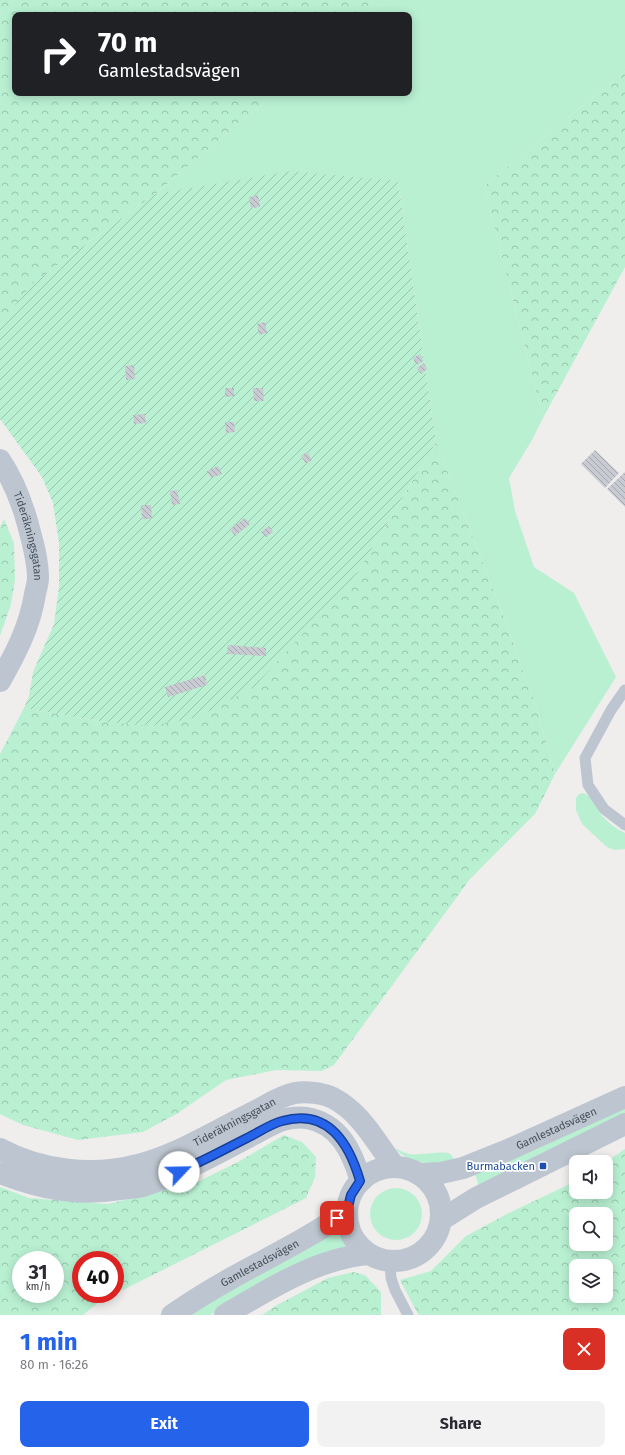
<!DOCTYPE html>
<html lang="en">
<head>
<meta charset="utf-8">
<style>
  :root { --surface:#fff; --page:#f2f2f3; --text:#2b2b33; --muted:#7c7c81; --accent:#2563eb }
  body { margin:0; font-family:"Fira Sans",sans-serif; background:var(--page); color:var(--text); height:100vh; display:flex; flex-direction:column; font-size:15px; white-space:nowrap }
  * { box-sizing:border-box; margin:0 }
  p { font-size:13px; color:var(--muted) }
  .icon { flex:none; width:22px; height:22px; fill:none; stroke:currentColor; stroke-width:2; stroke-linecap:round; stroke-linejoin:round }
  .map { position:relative; height:1315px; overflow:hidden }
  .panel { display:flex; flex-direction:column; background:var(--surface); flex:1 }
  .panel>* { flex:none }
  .hud { position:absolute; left:12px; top:12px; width:400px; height:84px; border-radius:8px; box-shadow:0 2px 10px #0003; background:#202124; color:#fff; overflow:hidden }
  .fabs { position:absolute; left:569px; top:1155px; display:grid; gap:8px }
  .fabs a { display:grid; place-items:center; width:44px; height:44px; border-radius:8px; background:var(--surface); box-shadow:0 2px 10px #0003; font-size:20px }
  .speed { position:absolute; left:12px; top:1251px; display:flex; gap:8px; font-size:20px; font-weight:700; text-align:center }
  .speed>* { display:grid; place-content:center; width:52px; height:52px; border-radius:50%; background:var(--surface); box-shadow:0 2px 10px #0003; line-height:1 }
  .speed small { font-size:10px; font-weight:400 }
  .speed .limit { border:6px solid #d22; background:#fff; color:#111 }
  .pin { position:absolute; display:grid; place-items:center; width:34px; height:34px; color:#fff; margin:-17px; border-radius:8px; box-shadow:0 2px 6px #0006 }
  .me { position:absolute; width:44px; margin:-22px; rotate:66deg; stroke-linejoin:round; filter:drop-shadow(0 0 3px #0008) }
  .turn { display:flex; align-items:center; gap:14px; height:84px; padding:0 20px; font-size:18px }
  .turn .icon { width:52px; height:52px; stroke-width:2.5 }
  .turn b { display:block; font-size:28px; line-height:34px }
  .round { display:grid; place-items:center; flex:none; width:42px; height:42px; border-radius:8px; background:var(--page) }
  .summary { display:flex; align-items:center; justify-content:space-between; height:68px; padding:0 20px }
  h1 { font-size:24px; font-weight:700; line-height:30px; color:var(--accent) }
  .cta { display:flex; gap:8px; margin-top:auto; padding:8px 20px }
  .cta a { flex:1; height:46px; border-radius:8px; background:var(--accent); color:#fff; font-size:16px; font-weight:700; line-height:46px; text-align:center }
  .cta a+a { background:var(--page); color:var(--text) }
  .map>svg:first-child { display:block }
  .grass { fill:#b9f0d2 }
  .forest { fill:url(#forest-crowns); fill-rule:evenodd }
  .garden { fill:url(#garden-furrows) }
  .building { fill:url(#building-back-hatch) }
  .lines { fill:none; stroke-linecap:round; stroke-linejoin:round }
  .service { stroke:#bdc6d0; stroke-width:11 }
  .tertiary { stroke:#bdc6d0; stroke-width:22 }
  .route-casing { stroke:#184099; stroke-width:10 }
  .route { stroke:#2563eb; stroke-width:7 }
  .transit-dot { fill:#1a4fb4; stroke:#fff; stroke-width:1.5 }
  .labels { text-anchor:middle; stroke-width:3.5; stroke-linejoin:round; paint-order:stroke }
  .street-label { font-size:11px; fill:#454f5b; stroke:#fff }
  .transit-label { font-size:11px; fill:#164399; stroke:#fff; text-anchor:end }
</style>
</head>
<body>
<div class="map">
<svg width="625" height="1315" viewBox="0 0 625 1315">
  <defs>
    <pattern id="forest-crowns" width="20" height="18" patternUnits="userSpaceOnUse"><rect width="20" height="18" fill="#b9f0d2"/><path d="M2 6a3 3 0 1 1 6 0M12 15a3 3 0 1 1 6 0" fill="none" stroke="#98c5ad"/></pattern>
    <pattern id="garden-furrows" width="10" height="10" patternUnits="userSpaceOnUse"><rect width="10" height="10" fill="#b9f0d2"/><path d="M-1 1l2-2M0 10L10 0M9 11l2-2" fill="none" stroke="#98c5ad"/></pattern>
    <pattern id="building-back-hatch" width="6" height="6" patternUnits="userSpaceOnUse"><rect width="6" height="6" fill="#c9cbd3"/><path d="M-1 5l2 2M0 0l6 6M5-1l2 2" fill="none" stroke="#a5a7ae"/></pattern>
  </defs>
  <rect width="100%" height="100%" fill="#f0eded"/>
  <!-- grass -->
  <g class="grass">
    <polygon points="387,0 625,0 625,71 484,186 543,418 532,440 509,478 515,511 534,567 574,593 616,677 555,774 536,706 524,674 510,633 436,442 398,181 155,194 275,93 409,93 409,15 369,15"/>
    <path d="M582 793C593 795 596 808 602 816 609 823 616 829 625 833V849L614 850 607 847 582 824 576 810V798L579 794Z"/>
    <polygon points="625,1105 625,1116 479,1186 474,1171"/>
    <path d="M397 1149C401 1151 405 1153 409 1154 419 1156 444 1150 450 1154 453 1156 454 1159 454 1163 434 1164 412 1165 396 1150Z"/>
    <circle cx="396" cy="1214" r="26"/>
    <polygon points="340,1229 347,1246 252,1290 210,1315 187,1315"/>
  </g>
  <!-- forest -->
  <g class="forest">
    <polygon points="0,0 387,0 369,15 15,15 15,93 275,93 155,194 32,284 0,326"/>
    <polygon points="625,71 625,267 543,418 484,186"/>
    <polygon points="436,442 510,633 524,674 536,706 555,774 535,814 470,879 334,1065 322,1071 276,1070 226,1080 178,1113 143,1132 78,1140 23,1125 0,1114 0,754 24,708 105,722 354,578"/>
    <polygon points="4,519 14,543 15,580 11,604 0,636 0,527"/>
    <path d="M284 1135 302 1142 316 1157 315 1177 306 1198 115 1294V1260H81V1294H115L99 1302 83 1315H0V1187L29 1198 108 1204 195 1183 238 1162ZM21 1260H55V1294H21Z"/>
    <path d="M625 1149V1315H420L418 1314 400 1280 431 1271 466 1236 505 1215 576 1181V1192H606V1162ZM576 1214H606V1244H576ZM576 1266H606V1296H576Z"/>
    <polygon points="353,1272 365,1275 381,1292 381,1315 262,1315 277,1305 328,1278"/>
  </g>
  <!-- garden -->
  <polygon class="garden" points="291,171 398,181 436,442 354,578 254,687 198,717 152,726 105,722 24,708 29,696 33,672 54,624 59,587 59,543 53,503 42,477 0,419 0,326 2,322 32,284 155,194"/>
  <!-- building -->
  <g class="building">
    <polygon points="258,195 260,207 251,208 249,197"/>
    <polygon points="265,322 267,333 259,335 257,324"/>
    <polygon points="420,354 423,361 416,365 413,358"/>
    <polygon points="424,363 427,369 421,374 417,368"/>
    <polygon points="134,365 135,379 126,380 125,366"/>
    <polygon points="225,388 234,388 234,396 225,397"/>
    <polygon points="253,388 263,388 264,401 254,401"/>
    <polygon points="145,414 146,423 134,424 133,415"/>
    <polygon points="225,422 234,422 235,432 226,433"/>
    <polygon points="595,450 619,473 605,488 581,464"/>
    <polygon points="307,452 312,460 306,464 301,456"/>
    <polygon points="218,466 222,474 211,478 207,471"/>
    <polygon points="625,472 625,507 607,489"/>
    <polygon points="177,490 180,504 172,505 170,491"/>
    <polygon points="141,505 151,505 152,519 142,519"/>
    <polygon points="245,518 250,524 235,536 230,529"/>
    <polygon points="269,526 273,532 266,537 261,532"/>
    <polygon points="228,645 266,648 266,656 227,654"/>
    <polygon points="205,675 207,685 168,697 165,687"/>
  </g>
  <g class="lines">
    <!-- service -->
    <g class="service">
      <polyline points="625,690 611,710 585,758 588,785 604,809 625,825"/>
      <polyline points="390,1261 391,1278 395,1290 408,1315"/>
    </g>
    <!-- tertiary -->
    <g class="tertiary">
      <path id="s1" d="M0 460C12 478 21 500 27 521 32 540 38 559 38 578 38 583 36 589 35 594 30 626 16 653 0 681"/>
      <path id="s2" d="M0 1149C41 1171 93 1177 138 1165 178 1155 217 1130 254 1112 267 1105 280 1096 295 1093 306 1091 323 1093 333 1098 362 1113 376 1143 395 1167"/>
      <circle cx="394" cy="1214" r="47"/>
      <path d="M0 1173C41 1189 77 1196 122 1189 128 1188 136 1188 143 1186 176 1176 208 1158 239 1142 253 1135 266 1127 280 1121 288 1118 298 1117 307 1118 340 1124 352 1152 361 1181"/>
      <path id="s3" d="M418 1174 441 1173 463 1168 508 1150 625 1097"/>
      <polyline points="441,1220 476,1198 625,1124"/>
      <path id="s4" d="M172 1315C191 1302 210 1290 230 1279 269 1257 310 1238 347 1211"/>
      <path d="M225 1315C269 1289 316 1259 368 1254"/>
    </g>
  </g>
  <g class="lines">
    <defs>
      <path id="route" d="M179 1172C202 1161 224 1150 247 1138 258 1133 270 1124 282 1121 328 1108 349 1143 360 1181L351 1195 347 1211 337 1218"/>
    </defs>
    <!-- route casing -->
    <use href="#route" class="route-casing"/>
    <!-- route -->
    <use href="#route" class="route"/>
  </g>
  <!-- markers -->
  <rect class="transit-dot" x="539" y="1162" width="8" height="8" rx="2"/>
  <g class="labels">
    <!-- street labels -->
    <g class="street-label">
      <text dy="4" stroke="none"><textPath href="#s1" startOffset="82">Tideräkningsgatan</textPath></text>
      <text dy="4" stroke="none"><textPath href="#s2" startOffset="248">Tideräkningsgatan</textPath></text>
      <text dy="4" stroke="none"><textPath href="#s3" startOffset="147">Gamlestadsvägen</textPath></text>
      <text dy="4" stroke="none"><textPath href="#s4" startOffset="102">Gamlestadsvägen</textPath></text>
    </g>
    <!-- transit labels -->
    <g class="transit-label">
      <text x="535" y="1170">Burmabacken</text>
    </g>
  </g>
</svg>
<div class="fabs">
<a><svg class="icon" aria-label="sound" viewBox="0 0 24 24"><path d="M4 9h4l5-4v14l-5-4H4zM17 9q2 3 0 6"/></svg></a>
<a><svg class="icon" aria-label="search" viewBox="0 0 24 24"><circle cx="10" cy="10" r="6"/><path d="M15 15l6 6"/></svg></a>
<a><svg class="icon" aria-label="layers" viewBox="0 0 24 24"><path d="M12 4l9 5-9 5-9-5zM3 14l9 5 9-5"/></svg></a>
</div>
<div class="speed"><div>31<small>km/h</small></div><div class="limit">40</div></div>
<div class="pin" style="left:337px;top:1218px;background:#d93025"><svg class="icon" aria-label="arrive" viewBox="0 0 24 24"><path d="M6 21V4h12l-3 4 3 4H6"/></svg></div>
<svg class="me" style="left:179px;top:1172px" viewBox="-20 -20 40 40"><circle r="19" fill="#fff"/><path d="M0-13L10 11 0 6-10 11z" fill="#2563eb"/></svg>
<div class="hud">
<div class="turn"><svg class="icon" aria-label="right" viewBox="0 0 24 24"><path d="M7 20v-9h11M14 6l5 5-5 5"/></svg><div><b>70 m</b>Gamlestadsvägen</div></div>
</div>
</div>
<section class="panel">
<div class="summary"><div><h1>1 min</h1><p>80 m · 16:26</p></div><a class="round" style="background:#d93025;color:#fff"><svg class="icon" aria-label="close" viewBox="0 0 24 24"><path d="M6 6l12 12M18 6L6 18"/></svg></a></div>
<div class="cta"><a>Exit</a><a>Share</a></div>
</section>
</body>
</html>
